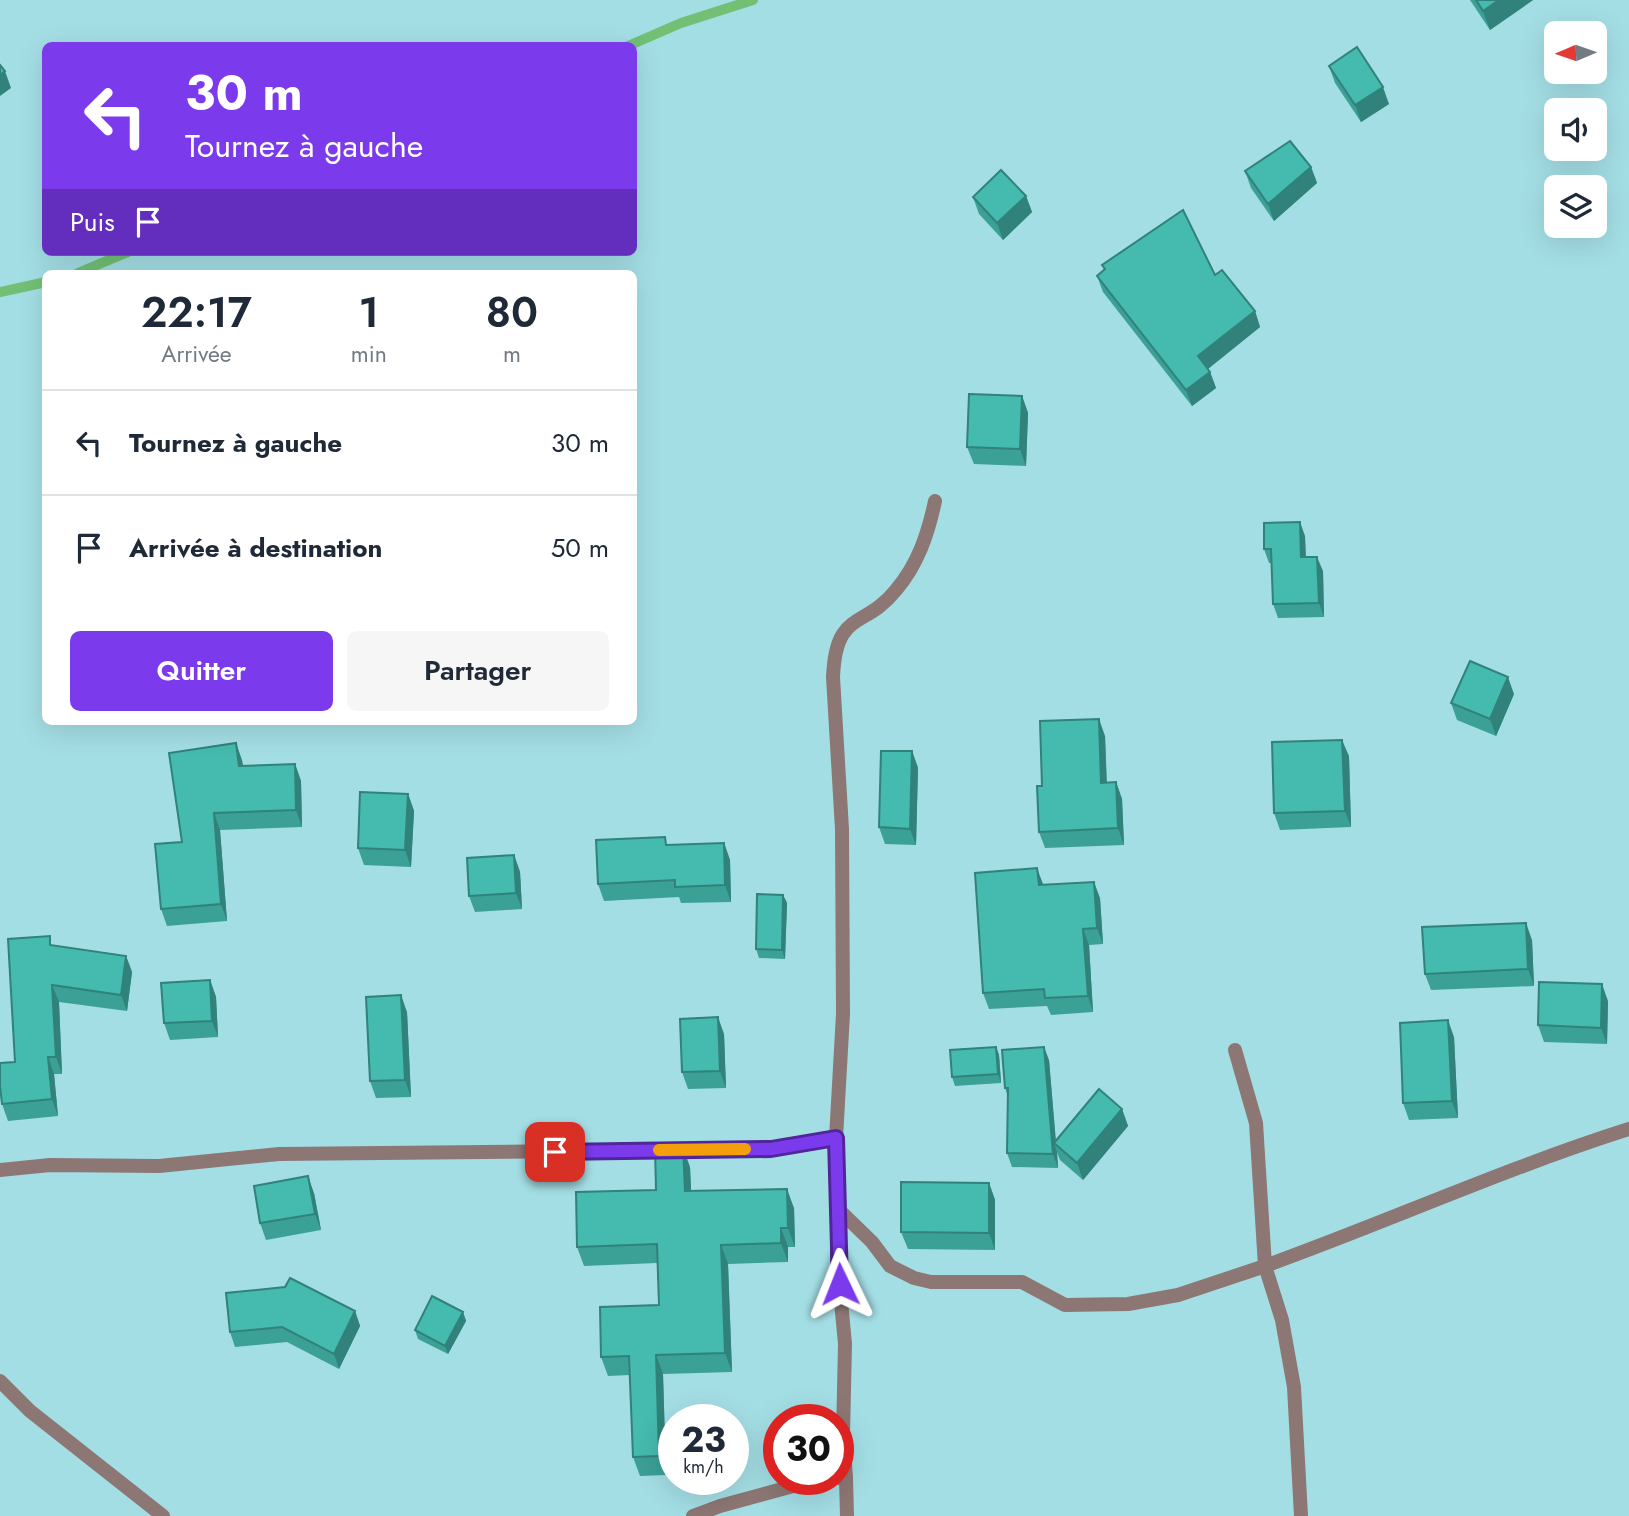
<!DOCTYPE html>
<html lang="fr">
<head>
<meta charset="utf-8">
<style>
  :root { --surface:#fff; --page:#f6f6f7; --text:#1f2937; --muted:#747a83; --line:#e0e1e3; --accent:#7c3aed }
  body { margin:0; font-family:Jost,sans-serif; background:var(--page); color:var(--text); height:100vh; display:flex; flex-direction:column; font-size:26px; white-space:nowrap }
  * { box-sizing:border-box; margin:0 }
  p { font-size:23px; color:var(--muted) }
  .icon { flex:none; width:38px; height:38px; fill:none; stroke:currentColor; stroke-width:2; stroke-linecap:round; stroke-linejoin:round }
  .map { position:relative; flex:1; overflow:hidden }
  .sheet { position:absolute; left:42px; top:270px; width:595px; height:455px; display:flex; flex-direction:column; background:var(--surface); border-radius:10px; box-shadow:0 7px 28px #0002 }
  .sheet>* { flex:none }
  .banner { position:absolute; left:42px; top:42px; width:595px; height:214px; border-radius:10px; box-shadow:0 7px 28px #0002; background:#7c3aed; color:#fff; overflow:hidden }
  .needle { width:46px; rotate:268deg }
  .fabs { position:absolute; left:1544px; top:21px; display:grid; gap:14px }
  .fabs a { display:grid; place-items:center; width:63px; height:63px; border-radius:10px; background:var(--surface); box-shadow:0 7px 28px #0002; font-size:35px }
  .speed { position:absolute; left:658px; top:1404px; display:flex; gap:14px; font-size:35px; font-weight:700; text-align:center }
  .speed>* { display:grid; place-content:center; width:91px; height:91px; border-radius:50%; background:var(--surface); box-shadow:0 7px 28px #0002; line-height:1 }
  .speed small { font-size:18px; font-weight:400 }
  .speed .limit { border:10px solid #d22; background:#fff; color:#111 }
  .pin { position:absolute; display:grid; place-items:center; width:60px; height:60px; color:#fff; margin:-30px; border-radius:14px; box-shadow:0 4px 10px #0006 }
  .me { position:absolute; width:77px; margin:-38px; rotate:358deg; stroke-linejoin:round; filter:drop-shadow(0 0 5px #0008) }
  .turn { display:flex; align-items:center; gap:24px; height:147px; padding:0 28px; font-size:32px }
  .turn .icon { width:91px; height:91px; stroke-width:2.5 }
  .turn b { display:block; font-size:49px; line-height:60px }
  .then { display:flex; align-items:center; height:66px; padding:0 28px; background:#0003; gap:14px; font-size:26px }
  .eta { display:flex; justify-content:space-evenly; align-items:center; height:119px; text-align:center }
  .eta b { font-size:42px; font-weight:600; line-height:49px }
  .primary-button { display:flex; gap:14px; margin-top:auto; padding:14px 28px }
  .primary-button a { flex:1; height:80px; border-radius:10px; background:var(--accent); color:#fff; font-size:28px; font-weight:600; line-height:80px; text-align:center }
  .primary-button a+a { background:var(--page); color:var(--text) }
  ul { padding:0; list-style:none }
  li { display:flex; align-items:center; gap:21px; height:105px; padding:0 28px; border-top:2px solid var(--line) }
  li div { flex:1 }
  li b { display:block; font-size:26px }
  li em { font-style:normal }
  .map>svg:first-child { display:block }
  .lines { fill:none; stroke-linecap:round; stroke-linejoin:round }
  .stream { stroke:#71c074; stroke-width:10 }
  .minor { stroke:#8d7775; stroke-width:14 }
  .wall { fill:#3ba096 }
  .shaded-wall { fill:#30827a }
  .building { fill:#45baae; stroke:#30827a; stroke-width:2 }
  .route-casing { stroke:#51269a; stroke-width:18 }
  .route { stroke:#7c3aed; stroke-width:12 }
  .slow { stroke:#f59e0b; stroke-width:12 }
</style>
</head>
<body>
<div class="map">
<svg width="1629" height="1516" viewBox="0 0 1629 1516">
  <rect width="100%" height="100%" fill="#a4dee5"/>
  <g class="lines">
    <!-- stream -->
    <g class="stream">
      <polyline points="628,46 681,23 753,0"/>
      <polyline points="78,273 128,252"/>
      <polyline points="0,292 46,282"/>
    </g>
    <!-- minor -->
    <g class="minor">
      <polyline points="0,1170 50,1165 159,1166 279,1154 771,1149 836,1138"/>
      <polyline points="839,1210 872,1242 890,1266 914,1278 931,1282 1022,1282 1065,1305 1128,1304 1178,1295 1265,1266 1256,1123 1235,1050"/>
      <polyline points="0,1381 30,1411 163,1516"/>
      <polyline points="838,1478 846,1478 847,1516"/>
      <path d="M846 1478 843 1435 845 1344 837 1259 839 1210 836 1138 843 1014 842 829 833 677C836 609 864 630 896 590 918 564 928 534 935 501"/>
      <polyline points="693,1516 720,1506 819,1479"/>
      <path d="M1301 1516 1294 1387 1282 1320 1265 1266C1387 1222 1506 1168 1629 1129"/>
    </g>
  </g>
  <!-- wall -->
  <g class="wall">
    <polygon points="1470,0 1533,0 1490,30"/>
    <polygon points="1329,66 1389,104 1361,122 1335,83"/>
    <polygon points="1311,167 1317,183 1274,221 1251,188 1245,171"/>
    <polygon points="1026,196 1032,212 1003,240 979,214 973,197"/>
    <polygon points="1102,265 1215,275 1255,311 1260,327 1208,369 1210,372 1216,388 1192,406 1103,292 1097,276 1104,270"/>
    <polygon points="1022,396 1028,413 1026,466 974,464 967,447"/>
    <polygon points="1305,536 1306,557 1323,571 1324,617 1278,618 1273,604 1272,563 1269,563 1264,549"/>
    <polygon points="1514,694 1496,736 1457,720 1451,703"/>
    <polygon points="1105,736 1107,782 1116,782 1122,799 1124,845 1045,848 1039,832 1042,786"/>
    <polygon points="912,751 918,768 916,845 885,844 879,827"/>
    <polygon points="1349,756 1351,827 1280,830 1274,813"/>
    <polygon points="242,760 243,766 295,764 301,781 302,827 220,830 227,921 167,926 161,909 182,842"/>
    <polygon points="408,794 414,811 411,867 364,865 358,848"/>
    <polygon points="724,843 730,860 731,902 681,903 679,897 604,901 598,884 669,845"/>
    <polygon points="514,855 520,872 522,909 475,912 469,896"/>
    <polygon points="1043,885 1100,898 1103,944 1089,945 1093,1012 1051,1015 1047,1006 989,1009 983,993"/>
    <polygon points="783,895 787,903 785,959 759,958 756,949"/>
    <polygon points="1532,940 1534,986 1431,990 1425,974"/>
    <polygon points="53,946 126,956 132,972 127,1011 59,1002 62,1074 54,1074 58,1116 8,1121 2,1104"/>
    <polygon points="210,980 216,997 218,1037 170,1040 164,1023"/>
    <polygon points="1608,1001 1607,1044 1544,1042 1538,1025"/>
    <polygon points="407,1012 411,1097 376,1098 370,1081"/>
    <polygon points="724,1034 726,1088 688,1089 682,1072"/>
    <polygon points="1454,1037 1458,1118 1409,1120 1403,1103"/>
    <polygon points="996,1047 999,1055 1001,1083 955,1086 952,1077"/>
    <polygon points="1049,1060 1056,1141 1122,1109 1128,1126 1083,1180 1060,1160 1057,1152 1058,1168 1012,1167 1007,1153 1008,1097 1005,1088"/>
    <polygon points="690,1167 691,1191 794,1208 795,1247 788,1247 788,1262 728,1264 732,1372 663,1374 666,1475 640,1476 633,1457 630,1375 608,1376 601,1357 659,1305 657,1263 584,1266 577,1247"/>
    <polygon points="989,1183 995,1200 995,1250 908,1249 901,1232"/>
    <polygon points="314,1193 321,1230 266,1240 260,1223"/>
    <polygon points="355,1311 360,1326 339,1369 287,1342 235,1347 230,1332"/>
    <polygon points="463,1312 466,1321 448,1354 418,1339 415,1330"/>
  </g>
  <!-- shaded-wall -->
  <g class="shaded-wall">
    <polygon points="1499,0 1533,0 1490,30 1483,11"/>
    <polygon points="5,71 11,88 0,96 0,75"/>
    <polygon points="1383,87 1389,104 1361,122 1355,105"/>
    <polygon points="1311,167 1317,183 1274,221 1268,204"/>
    <polygon points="1026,196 1032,212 1003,240 997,223"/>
    <polygon points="1255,311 1260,327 1204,372 1198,356"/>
    <polygon points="1210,372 1216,388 1192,406 1186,390"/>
    <polygon points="1022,396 1028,413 1026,466 1020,449"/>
    <polygon points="1300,522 1305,536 1306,571 1301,557"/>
    <polygon points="1317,557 1323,571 1324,617 1319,603"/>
    <polygon points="1508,677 1514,694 1496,736 1490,719"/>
    <polygon points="1099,719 1105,736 1107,799 1101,783"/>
    <polygon points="1342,740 1349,756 1351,827 1345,811"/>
    <polygon points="236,743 242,760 245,783 239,766"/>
    <polygon points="912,751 918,768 916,845 910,829"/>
    <polygon points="295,764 301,781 302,827 296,810"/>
    <polygon points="1116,782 1122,799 1124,845 1118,828"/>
    <polygon points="408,794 414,811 411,867 405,850"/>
    <polygon points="214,813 220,830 227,921 221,904"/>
    <polygon points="724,843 730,860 731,902 725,885"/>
    <polygon points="514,855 520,872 522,909 516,893"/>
    <polygon points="1037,868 1043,884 1044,901 1039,885"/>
    <polygon points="1094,882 1100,898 1103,944 1097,928"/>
    <polygon points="783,895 787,903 785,959 782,950"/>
    <polygon points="1526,923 1532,940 1534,986 1528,969"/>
    <polygon points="1083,929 1089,945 1093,1012 1088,996"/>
    <polygon points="126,956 132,972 127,1011 121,995"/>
    <polygon points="210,980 216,997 218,1037 212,1021"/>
    <polygon points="1602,984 1608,1001 1607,1044 1601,1028"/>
    <polygon points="52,985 59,1002 62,1074 56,1057"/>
    <polygon points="401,995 407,1012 411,1097 405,1080"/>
    <polygon points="718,1017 724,1034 726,1088 720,1071"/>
    <polygon points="1448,1020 1454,1037 1458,1118 1452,1101"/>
    <polygon points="996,1047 999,1055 1001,1083 998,1074"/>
    <polygon points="1044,1047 1049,1060 1056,1145 1054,1143 1057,1152 1058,1168 1053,1154"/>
    <polygon points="48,1057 54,1074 58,1116 52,1099"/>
    <polygon points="1122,1109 1128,1126 1083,1180 1077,1163"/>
    <polygon points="683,1147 690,1167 692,1210 685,1191"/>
    <polygon points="308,1176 314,1193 321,1230 315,1214"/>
    <polygon points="989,1183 995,1200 995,1250 989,1233"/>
    <polygon points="787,1189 794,1208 795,1247 788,1228"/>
    <polygon points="781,1228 788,1247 788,1262 781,1243"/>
    <polygon points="721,1245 728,1264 732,1372 725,1353"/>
    <polygon points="355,1311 360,1326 339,1369 334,1354"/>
    <polygon points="463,1312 466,1321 448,1354 445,1346"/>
    <polygon points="656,1355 663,1374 666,1475 659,1456"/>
  </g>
  <!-- building -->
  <g class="building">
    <polygon points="1476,0 1499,0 1483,11"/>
    <polygon points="1357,47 1383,87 1355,105 1329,66"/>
    <polygon points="0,65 5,71 0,75"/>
    <polygon points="1290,141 1311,167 1268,204 1245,171"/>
    <polygon points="1001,170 1026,196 997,223 973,197"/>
    <polygon points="1183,210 1215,275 1222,270 1255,311 1198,356 1210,372 1186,390 1097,276 1105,269 1102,265"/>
    <polygon points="969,394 1022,396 1020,449 967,447"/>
    <polygon points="1300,522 1301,557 1317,557 1319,603 1273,604 1271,549 1264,549 1264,523"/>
    <polygon points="1470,661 1508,677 1490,719 1451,703"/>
    <polygon points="1099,719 1101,783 1116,782 1118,828 1039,832 1037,786 1042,786 1040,721"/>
    <polygon points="1342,740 1345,811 1274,813 1272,742"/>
    <polygon points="236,743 239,766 295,764 296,810 214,813 221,904 161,909 155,844 182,842 169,753"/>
    <polygon points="881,751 912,751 910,829 879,827"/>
    <polygon points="360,792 408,794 405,850 358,848"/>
    <polygon points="665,837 666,845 724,843 725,885 675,887 675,880 598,884 596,840"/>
    <polygon points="514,855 516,893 469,896 467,858"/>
    <polygon points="1037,868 1039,885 1094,882 1097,928 1083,929 1088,996 1045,998 1044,989 983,993 975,873"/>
    <polygon points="757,894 783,895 782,950 756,949"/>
    <polygon points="1526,923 1528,969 1425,974 1422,927"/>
    <polygon points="50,936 50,945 126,956 121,995 52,985 56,1057 48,1057 52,1099 2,1104 0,1086 0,1063 15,1062 8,939"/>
    <polygon points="210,980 212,1021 164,1023 161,983"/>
    <polygon points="1539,982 1602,984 1601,1028 1538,1025"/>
    <polygon points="401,995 405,1080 370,1081 366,997"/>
    <polygon points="718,1017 720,1071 682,1072 680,1019"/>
    <polygon points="1448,1020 1452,1101 1403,1103 1400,1023"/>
    <polygon points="996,1047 998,1074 952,1077 950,1050"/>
    <polygon points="1044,1047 1053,1154 1007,1153 1008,1088 1005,1088 1002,1050"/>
    <polygon points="1099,1089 1122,1109 1077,1163 1054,1143"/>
    <polygon points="683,1147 685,1191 787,1189 788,1228 781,1228 781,1243 721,1245 725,1353 656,1355 659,1456 633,1457 629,1356 601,1357 600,1307 659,1305 657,1244 577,1247 576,1192 656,1190 655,1148"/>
    <polygon points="308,1176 315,1214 260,1223 254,1186"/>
    <polygon points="901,1182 989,1183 989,1233 901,1232"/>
    <polygon points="290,1278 355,1311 334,1354 282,1327 230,1332 226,1293 285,1287"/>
    <polygon points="432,1296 463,1312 445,1346 415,1330"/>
  </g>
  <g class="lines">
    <defs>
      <polyline id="route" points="555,1152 771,1149 836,1138 840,1284"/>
    </defs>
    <!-- route casing -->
    <use href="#route" class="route-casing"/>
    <!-- route -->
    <use href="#route" class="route"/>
    <!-- slow -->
    <polyline class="slow" points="659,1150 745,1149"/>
  </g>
</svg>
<div class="fabs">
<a><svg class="needle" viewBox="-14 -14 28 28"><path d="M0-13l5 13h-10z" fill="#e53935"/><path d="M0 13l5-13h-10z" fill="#747a83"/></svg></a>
<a><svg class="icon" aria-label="sound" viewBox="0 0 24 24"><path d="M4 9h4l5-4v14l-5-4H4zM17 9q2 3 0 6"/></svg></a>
<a><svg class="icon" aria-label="layers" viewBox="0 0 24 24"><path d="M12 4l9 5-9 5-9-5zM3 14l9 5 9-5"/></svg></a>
</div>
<div class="speed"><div>23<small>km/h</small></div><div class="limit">30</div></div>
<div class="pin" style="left:555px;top:1152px;background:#d93025"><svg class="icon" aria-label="arrive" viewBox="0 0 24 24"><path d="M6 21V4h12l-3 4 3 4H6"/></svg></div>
<svg class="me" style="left:840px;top:1284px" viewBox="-20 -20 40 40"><path d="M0-17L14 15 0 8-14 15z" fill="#7c3aed" stroke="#fff" stroke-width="4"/></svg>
<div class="banner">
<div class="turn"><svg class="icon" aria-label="left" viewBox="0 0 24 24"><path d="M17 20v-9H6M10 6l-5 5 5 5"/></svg><div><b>30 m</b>Tournez à gauche</div></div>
<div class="then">Puis<svg class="icon" aria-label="arrive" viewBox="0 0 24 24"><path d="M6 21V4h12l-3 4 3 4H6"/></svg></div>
</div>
<section class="sheet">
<div class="eta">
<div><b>22:17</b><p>Arrivée</p></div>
<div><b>1</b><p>min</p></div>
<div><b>80</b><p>m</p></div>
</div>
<ul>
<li><svg class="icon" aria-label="left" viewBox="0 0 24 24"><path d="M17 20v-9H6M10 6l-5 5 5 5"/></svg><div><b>Tournez à gauche</b></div><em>30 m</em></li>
<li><svg class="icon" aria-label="arrive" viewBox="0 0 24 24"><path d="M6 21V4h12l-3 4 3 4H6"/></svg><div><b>Arrivée à destination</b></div><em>50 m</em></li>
</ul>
<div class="primary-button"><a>Quitter</a><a>Partager</a></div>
</section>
</div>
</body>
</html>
